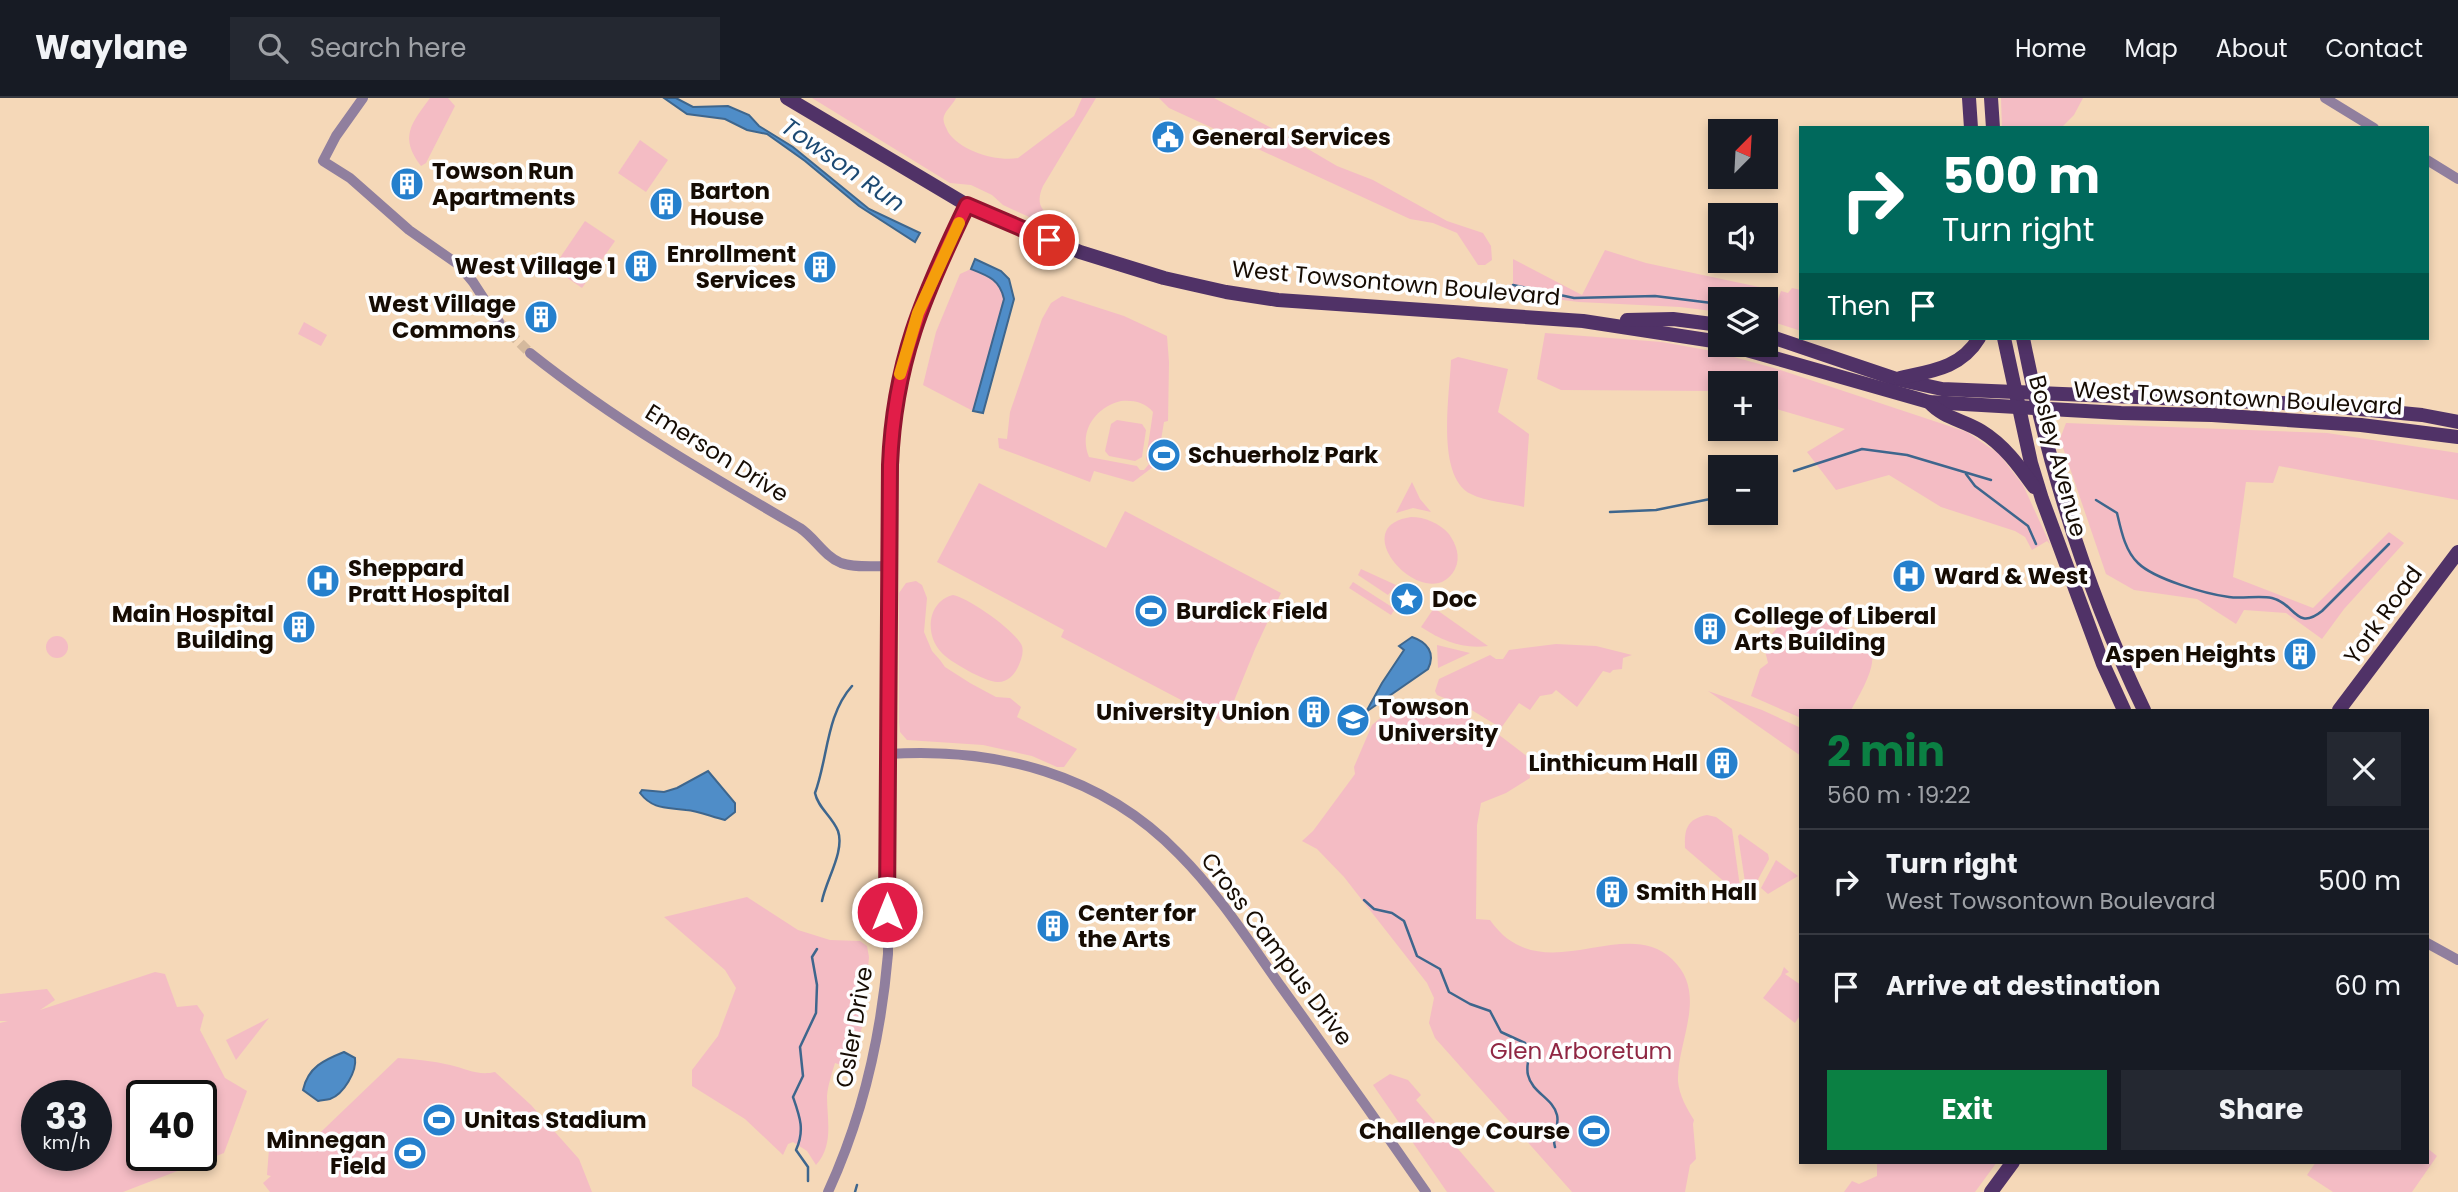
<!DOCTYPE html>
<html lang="en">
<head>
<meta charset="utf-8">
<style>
  :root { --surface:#171b24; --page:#242831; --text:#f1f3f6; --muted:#9ea1a6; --line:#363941; --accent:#0b8043 }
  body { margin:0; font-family:Poppins,sans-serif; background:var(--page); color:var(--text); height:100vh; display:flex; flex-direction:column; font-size:26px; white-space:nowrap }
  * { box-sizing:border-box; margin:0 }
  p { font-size:23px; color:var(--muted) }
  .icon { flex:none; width:38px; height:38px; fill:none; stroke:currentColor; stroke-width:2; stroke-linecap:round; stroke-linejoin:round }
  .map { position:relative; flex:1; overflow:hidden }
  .details { position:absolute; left:1799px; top:611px; width:630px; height:455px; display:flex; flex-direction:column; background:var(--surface); border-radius:0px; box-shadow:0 4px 10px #0003 }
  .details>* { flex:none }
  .banner { position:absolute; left:1799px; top:28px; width:630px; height:214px; border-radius:0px; box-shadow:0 4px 10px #0003; background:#00695c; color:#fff; overflow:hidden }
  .needle { width:46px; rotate:24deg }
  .tools { position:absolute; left:1708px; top:21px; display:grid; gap:14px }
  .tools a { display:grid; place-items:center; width:70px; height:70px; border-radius:0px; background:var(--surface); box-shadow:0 4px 10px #0003; font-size:35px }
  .speed { position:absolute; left:21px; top:982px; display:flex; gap:14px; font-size:35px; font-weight:700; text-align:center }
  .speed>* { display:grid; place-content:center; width:91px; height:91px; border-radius:50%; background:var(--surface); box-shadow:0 4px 10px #0003; line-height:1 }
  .speed small { font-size:18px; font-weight:400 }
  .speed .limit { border:4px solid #111; border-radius:10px; background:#fff; color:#111 }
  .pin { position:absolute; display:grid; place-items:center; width:60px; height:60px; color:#fff; margin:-30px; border:4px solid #fff; border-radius:50%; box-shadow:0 2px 7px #0007 }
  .me { position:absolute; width:77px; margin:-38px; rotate:0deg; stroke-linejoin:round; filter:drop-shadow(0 0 5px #0008) }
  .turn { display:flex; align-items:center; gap:24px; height:147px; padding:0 28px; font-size:32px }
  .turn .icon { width:91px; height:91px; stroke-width:2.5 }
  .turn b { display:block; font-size:49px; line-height:60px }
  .then { display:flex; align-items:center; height:66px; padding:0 28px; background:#0003; gap:14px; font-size:26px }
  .round { display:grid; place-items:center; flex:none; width:74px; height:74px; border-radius:0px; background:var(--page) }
  .overview { display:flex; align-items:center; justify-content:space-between; height:119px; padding:0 28px }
  h1 { font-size:42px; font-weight:700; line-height:52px; color:var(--accent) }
  .cta { display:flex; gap:14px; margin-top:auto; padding:14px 28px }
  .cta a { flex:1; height:80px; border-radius:0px; background:var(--accent); color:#fff; font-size:28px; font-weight:700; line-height:80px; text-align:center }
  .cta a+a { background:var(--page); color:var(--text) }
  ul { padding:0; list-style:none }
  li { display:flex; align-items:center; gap:21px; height:105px; padding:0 28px; border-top:2px solid var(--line) }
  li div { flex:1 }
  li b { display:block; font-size:26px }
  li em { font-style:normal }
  header { display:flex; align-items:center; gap:42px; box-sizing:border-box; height:98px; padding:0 35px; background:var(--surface); border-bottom:2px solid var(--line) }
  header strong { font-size:33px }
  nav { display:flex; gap:38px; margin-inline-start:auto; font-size:24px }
  .search { width:490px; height:63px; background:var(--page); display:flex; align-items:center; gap:18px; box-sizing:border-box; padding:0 24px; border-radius:0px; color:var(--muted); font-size:26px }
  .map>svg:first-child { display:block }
  .green { fill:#f4bcc4; fill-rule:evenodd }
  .water { fill:#4f8dc8; stroke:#3e668d; stroke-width:2 }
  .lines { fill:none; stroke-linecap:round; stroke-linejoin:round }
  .stream { stroke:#3e668d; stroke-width:2.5 }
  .minor-tunnel { stroke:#d4b99d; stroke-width:10; stroke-dasharray:10 5; stroke-linecap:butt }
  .minor { stroke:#907f9e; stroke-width:10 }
  .major { stroke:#503267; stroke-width:14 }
  .route-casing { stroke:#92132f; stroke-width:18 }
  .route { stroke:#e11d48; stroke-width:12 }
  .slow { stroke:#f59e0b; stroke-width:12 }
  .labels { text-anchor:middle; stroke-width:7; stroke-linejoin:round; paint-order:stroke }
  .poi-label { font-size:23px; font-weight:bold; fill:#160c03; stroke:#fefefe; text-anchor:start }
  .street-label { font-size:23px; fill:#160c03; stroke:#fefefe }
  .park-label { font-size:23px; fill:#902743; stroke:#fefefe }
  .water-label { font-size:24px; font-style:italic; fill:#1c4972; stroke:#fefefe }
</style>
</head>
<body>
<header>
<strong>Waylane</strong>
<div class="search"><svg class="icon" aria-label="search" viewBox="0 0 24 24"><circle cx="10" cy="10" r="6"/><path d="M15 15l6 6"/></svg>Search here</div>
<nav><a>Home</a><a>Map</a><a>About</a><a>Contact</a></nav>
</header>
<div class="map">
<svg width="2458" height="1094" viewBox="0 0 2458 1094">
  <rect width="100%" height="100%" fill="#f5d8b8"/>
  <!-- green -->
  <g class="green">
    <path d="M430 0H448L455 8 426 65 421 68C399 39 411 26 430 0Z"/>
    <path d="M812 0H956C954 5 946 12 944 18 942 24 946 29 948 34 960 53 997 64 1018 60L1074 18 1082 0H1096L1043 88C1031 115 1053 119 1074 127L1064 132 1051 129 1003 107 992 97 971 87 950 85Z"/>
    <polygon points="1159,0 1214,0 1279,34 1337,68 1373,82 1447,123 1483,135 1491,148 1492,162 1485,167 1478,167 1457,135 1433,125 1410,121 1169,10"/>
    <polygon points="2001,0 2083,0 2074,17 2061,30 2002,30"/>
    <polygon points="640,42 668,62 646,94 618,75"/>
    <polygon points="585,123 615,143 582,190 553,170"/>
    <polygon points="1605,152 1646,165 1764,190 1759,201 1720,201 1720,214 1680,209 1579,204 1481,192 1513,186 1513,161 1582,197"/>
    <path d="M971 171C989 178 1000 182 1004 201L973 313 923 287 936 234 960 176Z"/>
    <polygon points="1792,190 1801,192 1801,233 1770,223 1781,193 1788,195"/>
    <path d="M1062 198 1124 218 1167 238 1169 264 1168 323 1164 324 1157 366 1133 384 1094 373 1090 384 999 350 998 340 1007 341 1010 314 1042 221 1051 205ZM1121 303C1133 302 1145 304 1153 314L1146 361 1149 366 1144 372H1140L1137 368 1089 359C1078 333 1096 309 1121 303Z"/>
    <polygon points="304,224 327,237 321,248 298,236"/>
    <polygon points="1545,235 1662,244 1712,253 1774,270 1967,334 1999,356 2023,387 2050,446 2047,443 2032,452 2025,439 2015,433 1941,409 1889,377 1836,392 1807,354 1845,331 1766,308 1766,285 1720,285 1720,296 1711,293 1561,292 1537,281"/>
    <path d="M1458 259 1508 271 1498 314 1529 336 1524 409C1509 405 1484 403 1471 396 1435 379 1450 294 1451 262Z"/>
    <polygon points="1117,322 1142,326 1146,332 1142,359 1135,363 1109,358 1105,353 1111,326"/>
    <polygon points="2066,325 2327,335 2458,355 2458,402 2279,368 2273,385 2246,384 2233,479 2313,510 2389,434 2404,445 2344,511 2322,541 2286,515 2244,512 2236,526 2197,501 2134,492 2106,476 2060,341"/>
    <polygon points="1412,384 1420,401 1431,414 1413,410 1396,415"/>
    <polygon points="979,385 1106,450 1125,413 1281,495 1255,551 1225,625 1061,539 1064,532 937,464"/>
    <path d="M1411 419C1425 419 1439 425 1449 436 1456 446 1461 459 1455 471 1429 521 1341 429 1411 419Z"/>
    <polygon points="1361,471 1396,487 1388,497 1358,477"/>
    <polygon points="916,483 922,487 927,500 924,534 932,553 940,562 945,569 970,585 996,599 1010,600 1021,609 1017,619 1077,651 1064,669 1057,669 1032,658 983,647 907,642 900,634 899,624 899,495 906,485"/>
    <polygon points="1353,484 1395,511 1391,517 1349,490"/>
    <path d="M953 497C969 500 1016 533 1022 548 1024 555 1021 562 1018 569 1014 577 1008 584 998 584 987 585 948 563 941 554 924 536 928 503 953 497Z"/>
    <path d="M1434 510 1488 548C1461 551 1443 543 1421 529Z"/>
    <path d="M1811 516C1875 541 1890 546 1851 612H1801V620L1751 598 1760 571 1768 565 1765 553 1771 537 1782 524 1795 518Z"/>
    <circle cx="57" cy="549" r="11"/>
    <polygon points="1556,546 1596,548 1632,557 1623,560 1622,571 1613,572 1610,575 1603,573 1577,609 1556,592 1552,596 1540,598 1530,612 1519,605 1501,630 1470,611 1437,597 1435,593 1439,581 1490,557 1496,561 1503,561 1509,552"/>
    <polygon points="1437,547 1470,555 1438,570"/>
    <polygon points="1708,593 1762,612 1801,630 1801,658"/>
    <path d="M1406 603H1423L1448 616 1457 614 1490 630 1528 659 1530 680 1506 695 1481 705 1477 727 1476 821 1490 822C1541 895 1623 815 1672 861 1709 896 1677 942 1678 983 1679 997 1687 1011 1694 1022L1693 1026 1696 1061 1690 1067 1685 1094H1572L1435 940 1429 925 1434 900 1427 885 1344 779 1317 751 1302 743 1313 733 1355 676 1354 669 1372 627 1390 612Z"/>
    <path d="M1707 717 1716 719 1732 731 1740 789 1734 792 1685 750C1684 731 1687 721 1707 717Z"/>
    <polygon points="1740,736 1768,756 1769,761 1755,787 1745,784 1738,738"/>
    <polygon points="1776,762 1798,778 1768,796 1761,790"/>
    <path d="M747 799 798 832 830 842 860 843 867 848 869 859 863 926 852 963 841 967 835 965C832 975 828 987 827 998 827 1022 834 1047 816 1067L807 1053 793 1044 788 1046 783 1057 745 1021 692 988V972L718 938 736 890 725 872 664 819Z"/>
    <polygon points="1784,869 1789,874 1785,876 1801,887 1801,916 1795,925 1763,900 1781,877"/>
    <path d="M155 874 165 876 177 909 197 907 204 917 200 932 225 980 247 993 224 1055 123 1094H0V925L8 923H0V896L47 891 55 902 40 912ZM37 998H96V1057H37ZM142 998H201V1057H142Z"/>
    <polygon points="269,920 236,962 226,942"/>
    <path d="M398 960C416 961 432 963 450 967 467 971 478 978 495 974L531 1007 579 1061 592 1094H270L263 1085 271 1078 267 1077 270 1037 296 1038V1051L300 1054Z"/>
    <polygon points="1390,976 1408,982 1421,997 1416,1002 1495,1094 1447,1094 1373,987"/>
    <polygon points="2427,1050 2437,1058 2412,1094 2333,1094 2307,1077 2316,1064 2427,1064"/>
    <polygon points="1877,1064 1997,1064 1975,1094 1844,1094 1852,1083 1859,1086 1877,1078"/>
  </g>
  <!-- water -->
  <g class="water">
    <polygon points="664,0 676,0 693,9 728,8 749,17 759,28 793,49 869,111 920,135 915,144 859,108 805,63 767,36 747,32 725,21 687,16"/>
    <path d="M975 161 1001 173 1009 181 1014 201 983 315 973 313 1004 201C1000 182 989 178 971 171Z"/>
    <path d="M1412 539C1427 544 1436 555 1428 571L1366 614 1382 585 1404 552 1399 548Z"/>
    <path d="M708 673 735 705V714L725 722C712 719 699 713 686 712 667 709 653 712 640 695L642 692 664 694 677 690Z"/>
    <path d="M344 954 355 960C357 973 344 996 330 1001 326 1002 322 1002 318 1003L303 992C308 969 324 962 344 954Z"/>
  </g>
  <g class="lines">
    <!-- stream -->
    <g class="stream">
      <polyline points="1513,187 1574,200 1655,198 1720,206"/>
      <polyline points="1794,373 1862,351 1907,357 1991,382"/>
      <polyline points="1966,376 1975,388 2028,428 2036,446"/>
      <path d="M2096 402 2117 415C2121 432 2125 453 2138 465 2154 481 2206 496 2229 499 2243 501 2259 497 2272 500 2295 505 2296 534 2322 513L2389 446"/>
      <polyline points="1610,414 1656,412 1720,399"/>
      <path d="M1364 802 1374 811 1392 815 1404 823 1417 858 1440 871 1449 894 1470 906 1490 913 1501 934 1525 945C1533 957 1525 965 1528 977 1532 995 1553 1000 1557 1017 1560 1029 1551 1037 1555 1049"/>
      <path d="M822 803C826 782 845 753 838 733 832 718 818 710 815 695 828 660 826 617 852 588"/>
      <path d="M808 1083V1069L796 1052C805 1032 800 1019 793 999L803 978 800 949 816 915 817 887 812 859 817 851"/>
      <polyline points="855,1094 857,1087"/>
    </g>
    <!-- minor-tunnel -->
    <polyline class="minor-tunnel" points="499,224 530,255"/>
    <!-- minor -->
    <g class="minor">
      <polyline points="363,0 336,38 323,63 350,80 409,132 459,167 473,184 499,224"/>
      <polyline points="2325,0 2374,30"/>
      <polyline points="2427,62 2458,81"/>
      <path d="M530 255C614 322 707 376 800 430 815 440 824 458 841 465 855 470 874 468 889 468"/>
      <path d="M888 656C996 649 1102 676 1179 756 1219 796 1250 845 1282 890 1331 958 1379 1026 1426 1094"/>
      <polyline points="2427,845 2458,862"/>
      <path d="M828 1094C863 1018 881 938 888 856L890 367C894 264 923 199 967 107"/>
    </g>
    <!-- major -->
    <g class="major">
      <polyline points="787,0 967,107 1080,154 1164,180 1226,194 1278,202 1583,223 1720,244"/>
      <polyline points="1969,0 1971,30"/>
      <polyline points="1991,0 1993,30"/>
      <polyline points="1627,222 1673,221 1720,227"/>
      <polyline points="1766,237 1896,281 1942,291 2307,306 2422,317 2458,324"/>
      <polyline points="2004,240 2031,365 2042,401 2103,566 2124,612"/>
      <path d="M2023 240C2048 369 2087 494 2144 612"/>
      <polyline points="1729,247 1929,304 2121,315 2212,317 2361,327 2458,339"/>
      <path d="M1900 280C1932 273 1961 270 1979 240"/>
      <path d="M1929 304C1943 320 1963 322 1981 333 2004 347 2019 368 2034 389"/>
      <polyline points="2339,612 2458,454"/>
      <polyline points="1991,1094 2013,1064"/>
    </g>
  </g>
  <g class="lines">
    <defs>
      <path id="route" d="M887 814 890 367C894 265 923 198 967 107L1049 142"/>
    </defs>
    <!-- route casing -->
    <use href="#route" class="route-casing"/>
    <!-- route -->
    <use href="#route" class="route"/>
    <!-- slow -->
    <polyline class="slow" points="900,276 918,215 959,125"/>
  </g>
  <!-- icons -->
  <defs>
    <symbol id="civic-disc" viewBox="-11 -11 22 22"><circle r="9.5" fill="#2580cd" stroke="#fefefe"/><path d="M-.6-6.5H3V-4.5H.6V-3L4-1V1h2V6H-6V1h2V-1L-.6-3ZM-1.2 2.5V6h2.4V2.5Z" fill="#fff"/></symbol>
    <symbol id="building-disc" viewBox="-11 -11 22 22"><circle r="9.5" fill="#2580cd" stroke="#fefefe"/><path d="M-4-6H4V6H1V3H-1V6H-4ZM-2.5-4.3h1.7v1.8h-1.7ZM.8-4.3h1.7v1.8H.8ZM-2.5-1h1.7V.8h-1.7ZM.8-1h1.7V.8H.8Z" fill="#fff"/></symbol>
    <symbol id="stadium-disc" viewBox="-11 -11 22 22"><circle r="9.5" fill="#2580cd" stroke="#fefefe"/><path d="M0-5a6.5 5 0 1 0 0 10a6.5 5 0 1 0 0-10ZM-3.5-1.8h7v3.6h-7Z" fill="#fff"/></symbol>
    <symbol id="hospital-disc" viewBox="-11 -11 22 22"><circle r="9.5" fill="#2580cd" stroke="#fefefe"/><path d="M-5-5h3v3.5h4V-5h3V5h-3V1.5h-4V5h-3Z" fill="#fff"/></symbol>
    <symbol id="sight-disc" viewBox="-11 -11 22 22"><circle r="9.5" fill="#2580cd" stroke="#fefefe"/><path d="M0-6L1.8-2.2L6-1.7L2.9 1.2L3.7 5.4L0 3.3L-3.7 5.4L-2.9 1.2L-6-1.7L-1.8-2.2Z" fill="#fff"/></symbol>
    <symbol id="university-disc" viewBox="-11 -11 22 22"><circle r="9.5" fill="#2580cd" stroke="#fefefe"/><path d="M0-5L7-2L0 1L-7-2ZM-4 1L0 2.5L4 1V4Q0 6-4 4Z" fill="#fff"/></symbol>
  </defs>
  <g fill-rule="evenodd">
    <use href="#civic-disc" x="1149" y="20" width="38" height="38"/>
    <use href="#building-disc" x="388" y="67" width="38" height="38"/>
    <use href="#building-disc" x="647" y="87" width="38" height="38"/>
    <use href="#building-disc" x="622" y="149" width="38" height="38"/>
    <use href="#building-disc" x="801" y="150" width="38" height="38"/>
    <use href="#building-disc" x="522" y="200" width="38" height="38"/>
    <use href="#stadium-disc" x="1145" y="338" width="38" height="38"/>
    <use href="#hospital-disc" x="1890" y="459" width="38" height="38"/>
    <use href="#hospital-disc" x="304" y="464" width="38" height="38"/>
    <use href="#sight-disc" x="1388" y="482" width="38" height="38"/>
    <use href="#stadium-disc" x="1132" y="494" width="38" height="38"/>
    <use href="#building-disc" x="280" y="510" width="38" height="38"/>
    <use href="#building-disc" x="1691" y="512" width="38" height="38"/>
    <use href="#building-disc" x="2281" y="537" width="38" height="38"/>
    <use href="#building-disc" x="1295" y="595" width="38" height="38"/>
    <use href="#university-disc" x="1334" y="603" width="38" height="38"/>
    <use href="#building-disc" x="1703" y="646" width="38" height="38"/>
    <use href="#building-disc" x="1593" y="775" width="38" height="38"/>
    <use href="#building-disc" x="1034" y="809" width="38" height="38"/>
    <use href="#stadium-disc" x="420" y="1003" width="38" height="38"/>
    <use href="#stadium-disc" x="1575" y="1014" width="38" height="38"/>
    <use href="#stadium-disc" x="391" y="1036" width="38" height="38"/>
  </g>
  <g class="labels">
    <!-- poi labels -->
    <g class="poi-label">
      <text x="1192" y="47">General Services</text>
      <text x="432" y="81">Towson Run<tspan x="432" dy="26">Apartments</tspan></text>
      <text x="690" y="101">Barton<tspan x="690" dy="26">House</tspan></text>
      <text x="796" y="164" text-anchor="end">Enrollment<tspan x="796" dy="26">Services</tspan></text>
      <text x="616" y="176" text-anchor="end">West Village 1</text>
      <text x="516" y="214" text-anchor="end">West Village<tspan x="516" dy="26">Commons</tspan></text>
      <text x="1188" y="365">Schuerholz Park</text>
      <text x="348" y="478">Sheppard<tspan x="348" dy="26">Pratt Hospital</tspan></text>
      <text x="1934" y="486">Ward &amp; West</text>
      <text x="1432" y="509">Doc</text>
      <text x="1176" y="521">Burdick Field</text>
      <text x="274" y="524" text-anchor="end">Main Hospital<tspan x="274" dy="26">Building</tspan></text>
      <text x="1734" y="526">College of Liberal<tspan x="1734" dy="26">Arts Building</tspan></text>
      <text x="2276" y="564" text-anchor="end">Aspen Heights</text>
      <text x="1378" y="617">Towson<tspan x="1378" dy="26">University</tspan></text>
      <text x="1290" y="622" text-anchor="end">University Union</text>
      <text x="1698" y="673" text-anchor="end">Linthicum Hall</text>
      <text x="1636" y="802">Smith Hall</text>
      <text x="1078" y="823">Center for<tspan x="1078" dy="26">the Arts</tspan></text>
      <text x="464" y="1030">Unitas Stadium</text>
      <text x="1570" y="1041" text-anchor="end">Challenge Course</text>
      <text x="386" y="1050" text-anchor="end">Minnegan<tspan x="386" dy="26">Field</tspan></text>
    </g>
    <!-- street labels -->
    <g class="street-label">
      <text transform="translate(1396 185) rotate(5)" y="8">West Towsontown Boulevard</text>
      <text transform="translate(2238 300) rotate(3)" y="8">West Towsontown Boulevard</text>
      <text transform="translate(717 355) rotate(32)" y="8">Emerson Drive</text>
      <text transform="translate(2058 358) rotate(75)" y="8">Bosley Avenue</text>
      <text transform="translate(2383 517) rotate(-54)" y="8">York Road</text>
      <text transform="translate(1277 851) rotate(53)" y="8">Cross Campus Drive</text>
      <text transform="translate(854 929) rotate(-80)" y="8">Osler Drive</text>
    </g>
    <!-- park labels -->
    <g class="park-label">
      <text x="1581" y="961">Glen Arboretum</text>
    </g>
    <!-- water labels -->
    <g class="water-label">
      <text transform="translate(843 67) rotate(35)" y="8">Towson Run</text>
    </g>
  </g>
</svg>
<div class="tools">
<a><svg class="needle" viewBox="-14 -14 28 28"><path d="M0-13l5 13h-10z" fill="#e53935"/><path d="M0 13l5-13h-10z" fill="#9ea1a6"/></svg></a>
<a><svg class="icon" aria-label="sound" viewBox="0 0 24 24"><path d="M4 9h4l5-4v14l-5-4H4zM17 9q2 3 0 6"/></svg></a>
<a><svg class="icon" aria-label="layers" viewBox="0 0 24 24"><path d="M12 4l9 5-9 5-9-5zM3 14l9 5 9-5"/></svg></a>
<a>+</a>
<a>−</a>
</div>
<div class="speed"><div>33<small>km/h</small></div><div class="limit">40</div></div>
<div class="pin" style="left:1049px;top:142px;background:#d93025"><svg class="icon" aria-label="arrive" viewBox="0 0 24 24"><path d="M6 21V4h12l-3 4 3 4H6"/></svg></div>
<svg class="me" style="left:887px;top:814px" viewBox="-20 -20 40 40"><circle r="17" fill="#e11d48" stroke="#fff" stroke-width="3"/><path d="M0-11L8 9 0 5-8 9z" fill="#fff"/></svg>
<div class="banner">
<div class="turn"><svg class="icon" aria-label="right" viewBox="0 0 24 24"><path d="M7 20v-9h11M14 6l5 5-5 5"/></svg><div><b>500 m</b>Turn right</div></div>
<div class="then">Then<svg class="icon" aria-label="arrive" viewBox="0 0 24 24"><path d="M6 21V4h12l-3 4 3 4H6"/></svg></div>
</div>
<section class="details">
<div class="overview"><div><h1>2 min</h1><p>560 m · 19:22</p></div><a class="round"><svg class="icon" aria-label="close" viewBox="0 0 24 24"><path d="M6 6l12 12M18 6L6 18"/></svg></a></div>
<ul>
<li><svg class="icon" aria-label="right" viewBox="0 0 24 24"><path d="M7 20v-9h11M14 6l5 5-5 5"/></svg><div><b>Turn right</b><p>West Towsontown Boulevard</p></div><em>500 m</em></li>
<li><svg class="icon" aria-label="arrive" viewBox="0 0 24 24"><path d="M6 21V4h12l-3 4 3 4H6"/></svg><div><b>Arrive at destination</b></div><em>60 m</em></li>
</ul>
<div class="cta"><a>Exit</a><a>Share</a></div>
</section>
</div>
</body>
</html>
